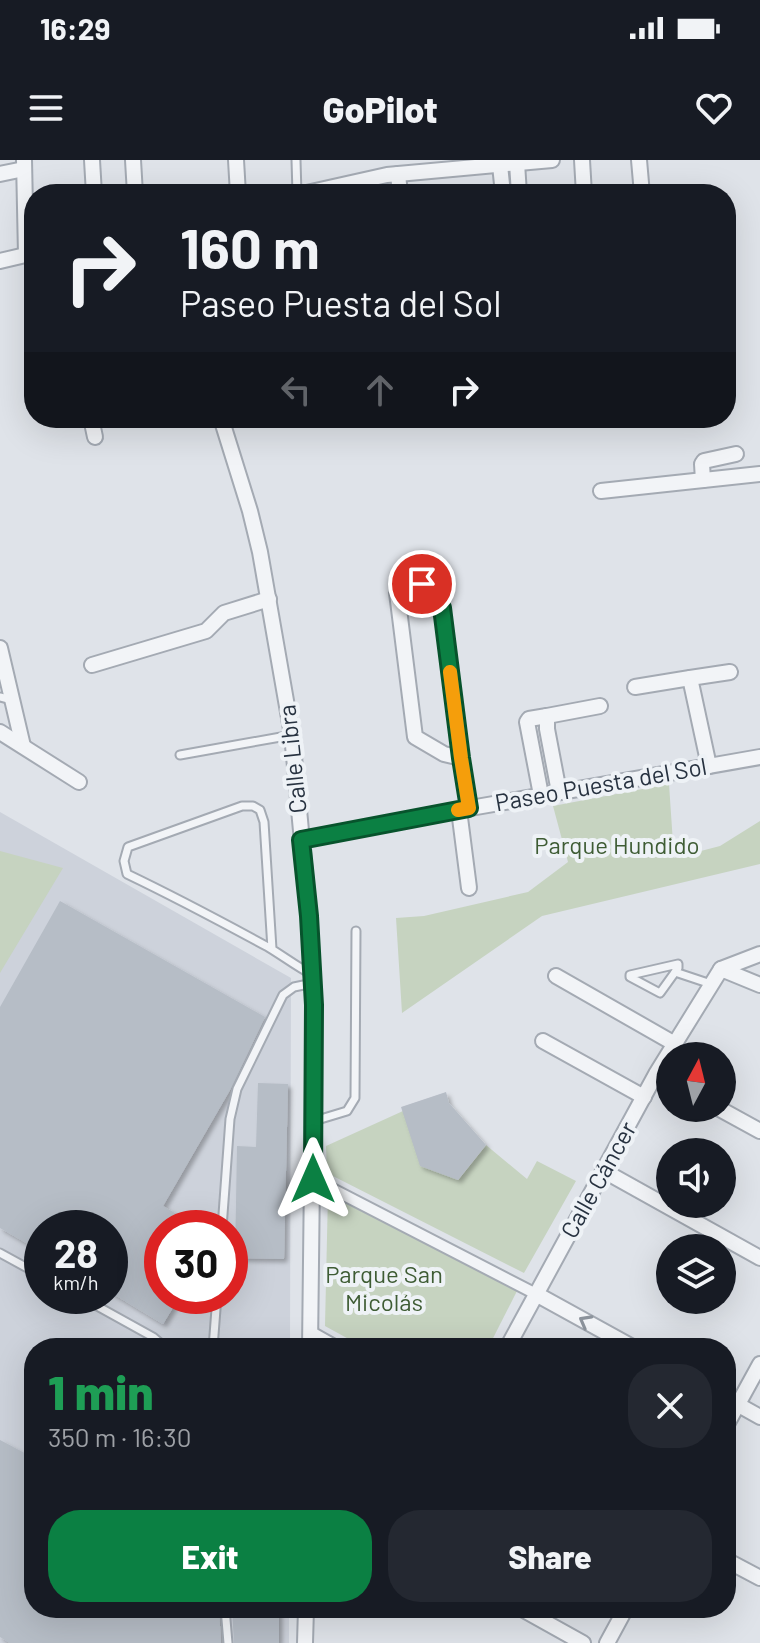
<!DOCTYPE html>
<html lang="en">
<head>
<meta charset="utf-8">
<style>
  :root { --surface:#171b24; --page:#242831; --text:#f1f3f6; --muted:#9ea1a6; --accent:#0b8043 }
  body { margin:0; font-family:Barlow,sans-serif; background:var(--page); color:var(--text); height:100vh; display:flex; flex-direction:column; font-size:30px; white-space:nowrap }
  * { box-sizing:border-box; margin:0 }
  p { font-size:26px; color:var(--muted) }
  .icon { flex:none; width:44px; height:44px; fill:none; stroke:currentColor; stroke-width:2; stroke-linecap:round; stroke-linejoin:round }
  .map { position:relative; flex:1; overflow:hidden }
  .drawer { position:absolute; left:24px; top:1178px; width:712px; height:280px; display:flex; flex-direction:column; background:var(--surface); border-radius:32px; box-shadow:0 8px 32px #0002 }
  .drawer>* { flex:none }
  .guide { position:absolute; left:24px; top:24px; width:712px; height:244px; border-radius:32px; box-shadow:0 8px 32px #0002; background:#171b24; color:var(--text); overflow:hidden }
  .needle { width:52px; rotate:7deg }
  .fabs { position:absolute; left:656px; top:882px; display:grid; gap:16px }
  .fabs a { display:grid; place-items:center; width:80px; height:80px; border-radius:50%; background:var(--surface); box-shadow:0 8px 32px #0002; font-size:40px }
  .speed { position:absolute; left:24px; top:1050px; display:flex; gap:16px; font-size:40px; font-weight:700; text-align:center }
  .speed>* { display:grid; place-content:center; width:104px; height:104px; border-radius:50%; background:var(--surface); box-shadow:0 8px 32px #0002; line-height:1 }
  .speed small { font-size:20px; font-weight:400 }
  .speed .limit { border:12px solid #d22; background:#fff; color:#111 }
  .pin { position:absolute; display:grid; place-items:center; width:68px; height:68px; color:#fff; margin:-34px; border:4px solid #fff; border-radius:50%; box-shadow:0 2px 8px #0007 }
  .me { position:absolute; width:88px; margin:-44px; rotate:0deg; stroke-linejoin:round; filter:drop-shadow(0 0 6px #0008) }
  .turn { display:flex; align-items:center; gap:28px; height:168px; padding:0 24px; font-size:36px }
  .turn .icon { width:104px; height:104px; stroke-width:2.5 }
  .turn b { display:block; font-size:56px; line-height:68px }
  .lanes { display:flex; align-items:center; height:76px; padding:0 24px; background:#0003; justify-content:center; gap:40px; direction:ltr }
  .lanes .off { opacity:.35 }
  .round { display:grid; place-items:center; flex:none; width:84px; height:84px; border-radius:32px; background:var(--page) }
  .headline { display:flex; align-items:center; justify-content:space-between; height:136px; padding:0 24px }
  h1 { font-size:48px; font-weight:800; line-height:60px; color:#1e9e55 }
  .button { display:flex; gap:16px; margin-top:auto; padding:16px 24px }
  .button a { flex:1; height:92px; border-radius:32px; background:var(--accent); color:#fff; font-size:32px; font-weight:800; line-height:92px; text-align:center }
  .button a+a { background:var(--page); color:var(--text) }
  .status { display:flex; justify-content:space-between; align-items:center; height:56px; padding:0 40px; background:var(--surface); direction:ltr }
  .status svg { height:22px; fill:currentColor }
  header { display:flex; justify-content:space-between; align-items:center; height:104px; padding:0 24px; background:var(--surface); font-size:36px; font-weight:800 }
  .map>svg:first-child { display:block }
  .built { fill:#cdd2db; fill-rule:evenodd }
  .green { fill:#c6d3c0 }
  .building { fill:#b6bdc6; filter:url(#shadow) }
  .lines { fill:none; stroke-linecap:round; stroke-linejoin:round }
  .service-casing { stroke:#a4aab3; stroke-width:11 }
  .pedestrian-casing { stroke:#a4aab3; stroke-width:14 }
  .minor-casing { stroke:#a4aab3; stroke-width:18 }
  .service { stroke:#f2f4f7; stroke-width:7 }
  .pedestrian { stroke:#f2f4f7; stroke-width:10 }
  .minor { stroke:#f2f4f7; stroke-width:14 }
  .oneway { stroke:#8c939c }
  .route-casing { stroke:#07532c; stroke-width:20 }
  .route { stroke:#0b8043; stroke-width:14 }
  .slow { stroke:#f59e0b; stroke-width:14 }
  .labels { text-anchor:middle; stroke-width:8; stroke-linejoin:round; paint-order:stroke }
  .street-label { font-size:24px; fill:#273240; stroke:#eef2f6 }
  .park-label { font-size:24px; fill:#3e5c34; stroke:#eef2f6 }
</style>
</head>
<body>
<div class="status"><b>16:29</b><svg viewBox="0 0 49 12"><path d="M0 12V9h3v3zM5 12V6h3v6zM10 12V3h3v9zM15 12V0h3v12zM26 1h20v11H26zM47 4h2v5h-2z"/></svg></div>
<header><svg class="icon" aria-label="menu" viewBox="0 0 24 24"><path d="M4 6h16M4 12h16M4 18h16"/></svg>GoPilot<svg class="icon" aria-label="heart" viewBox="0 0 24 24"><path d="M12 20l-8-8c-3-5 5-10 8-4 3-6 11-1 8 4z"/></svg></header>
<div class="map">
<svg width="760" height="1483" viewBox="0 0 760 1483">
  <defs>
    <filter id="shadow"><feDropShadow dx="3.5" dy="3.5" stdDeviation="2" flood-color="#0004"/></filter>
  </defs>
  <rect width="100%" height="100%" fill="#dfe3e9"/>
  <!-- built -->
  <path class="built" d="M0 652 291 818 290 1188H34V1448H289V1483H0ZM42 1068H110V1136H42ZM162 1068H230V1136H162Z"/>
  <!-- green -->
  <g class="green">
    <polygon points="669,624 674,698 720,686 760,661 760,704 542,756 402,853 396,758 424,756 528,732 568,702 553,646"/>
    <polygon points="0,691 63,708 0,813"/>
    <polygon points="403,951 458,1020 486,985 527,1019 537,1001 576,1021 524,1113 327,1013 326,986"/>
    <polygon points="328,1034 517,1131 488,1188 365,1188 325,1166"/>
  </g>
  <!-- building -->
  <g class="building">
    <polygon points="60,741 265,857 230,930 163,1046 200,1068 162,1068 162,1136 180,1136 163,1164 110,1132 110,1068 42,1068 42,1092 0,1068 0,847"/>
    <polygon points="258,923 288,924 284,1099 235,1098 237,986 256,987"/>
    <polygon points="446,932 449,943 486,985 458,1020 420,1006 401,947"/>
    <polygon points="0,1280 34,1298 34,1448 219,1448 221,1483 10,1483 0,1477"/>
    <polygon points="232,1448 279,1448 279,1483 234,1483"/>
  </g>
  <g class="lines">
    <defs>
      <g id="service">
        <polyline points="296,0 297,34"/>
        <polyline points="0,537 12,540"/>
        <polyline points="180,595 292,575"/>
        <path d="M272 789 264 662 260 650 253 646H242L128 687 124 701 127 714C175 737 222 762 268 787 283 796 296 806 311 814"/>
        <polygon points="678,804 678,808 660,833 630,817 630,815"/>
        <polyline points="675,812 711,824"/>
        <polyline points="314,961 347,951 355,938 356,771"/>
        <polyline points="222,1068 230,959 237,929 283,835 294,827 313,823"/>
        <polyline points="0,1093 42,1116"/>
        <polyline points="79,1136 153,1177 166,1188"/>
        <polyline points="213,1188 217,1136"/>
        <polyline points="225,1448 228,1483"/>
      </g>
      <polyline id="pedestrian" points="313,1019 536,1134"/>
      <g id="minor">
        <polyline points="24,0 26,95"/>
        <polyline points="92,0 94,34"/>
        <polyline points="133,0 135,34"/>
        <polyline points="236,0 238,34"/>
        <polyline points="582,0 584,34"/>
        <polyline points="639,0 642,34"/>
        <polyline points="517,3 519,34"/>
        <polyline points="500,5 503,34"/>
        <polyline points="0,14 24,9"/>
        <polyline points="398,14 400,34"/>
        <polyline points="302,34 387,15 552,0"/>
        <polyline points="0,101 34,93"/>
        <polyline points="91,258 95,277"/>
        <polyline points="221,258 250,351 260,392 292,575 309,756 314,845 310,1188"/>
        <polyline points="703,320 702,304 704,301 736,294"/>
        <polyline points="601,331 760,314"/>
        <polyline points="0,488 23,586"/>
        <polyline points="92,505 206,471 224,453 269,439"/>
        <polyline points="635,527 690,518"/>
        <polyline points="0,572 79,622"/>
        <polyline points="461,598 444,594 415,577 397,433 406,425 422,424 432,431 442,448 461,598 469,648"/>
        <polyline points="709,606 690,518 730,512"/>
        <polyline points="559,632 547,569 547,556 600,546"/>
        <polyline points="541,635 527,562 529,559 547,556"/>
        <polyline points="459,650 469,728"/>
        <polyline points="301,680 459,650 760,597"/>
        <polyline points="721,809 760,825"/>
        <polyline points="556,816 675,884"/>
        <polyline points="543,881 644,937"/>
        <polyline points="718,948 760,971"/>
        <polyline points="604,1011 760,1098"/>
        <polyline points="536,1134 634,1188"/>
        <polyline points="311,1174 336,1188"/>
        <polyline points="507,1188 656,914 721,809 760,794"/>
        <polyline points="726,1238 760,1257"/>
        <polyline points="726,1266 760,1204"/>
        <polyline points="726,1400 760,1418"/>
        <polyline points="520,1448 583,1483"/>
        <polyline points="305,1483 306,1448"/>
        <polyline points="607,1483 626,1448"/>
      </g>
    </defs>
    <!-- service casing -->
    <use href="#service" class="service-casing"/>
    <!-- pedestrian casing -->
    <use href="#pedestrian" class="pedestrian-casing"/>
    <!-- minor casing -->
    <use href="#minor" class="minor-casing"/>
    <!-- service -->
    <use href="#service" class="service"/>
    <!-- pedestrian -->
    <use href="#pedestrian" class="pedestrian"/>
    <!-- minor -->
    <use href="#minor" class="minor"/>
  </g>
  <!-- one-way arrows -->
  <defs><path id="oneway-chevron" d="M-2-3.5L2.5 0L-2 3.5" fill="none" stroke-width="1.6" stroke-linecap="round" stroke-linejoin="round" transform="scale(2)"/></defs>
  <use class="oneway" href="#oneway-chevron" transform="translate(585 1161) rotate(-151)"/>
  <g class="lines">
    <defs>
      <polyline id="route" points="313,1019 314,845 309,756 301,680 469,648 461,598 442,448 432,431 422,424"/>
    </defs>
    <!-- route casing -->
    <use href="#route" class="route-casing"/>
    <!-- route -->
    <use href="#route" class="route"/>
    <!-- slow -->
    <polyline class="slow" points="450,512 461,598 469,648 458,650"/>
  </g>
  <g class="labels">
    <!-- street labels -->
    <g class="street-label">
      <text transform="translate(293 599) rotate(-96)" y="8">Calle Libra</text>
      <text transform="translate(601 625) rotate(-10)" y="8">Paseo Puesta del Sol</text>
      <text transform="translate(599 1020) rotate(-61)" y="8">Calle Cáncer</text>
    </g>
    <!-- park labels -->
    <g class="park-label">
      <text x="617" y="694">Parque Hundido</text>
      <text x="384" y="1123">Parque San<tspan x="384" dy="28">Micolás</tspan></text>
    </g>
  </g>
</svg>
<div class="fabs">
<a><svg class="needle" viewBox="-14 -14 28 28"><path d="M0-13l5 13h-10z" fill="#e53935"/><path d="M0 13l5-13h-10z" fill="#9ea1a6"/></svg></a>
<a><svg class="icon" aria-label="sound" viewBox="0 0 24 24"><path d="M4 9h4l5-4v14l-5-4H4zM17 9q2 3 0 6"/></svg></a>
<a><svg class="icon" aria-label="layers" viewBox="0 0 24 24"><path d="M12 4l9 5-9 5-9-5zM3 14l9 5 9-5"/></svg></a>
</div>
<div class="speed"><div>28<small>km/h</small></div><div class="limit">30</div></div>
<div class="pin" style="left:422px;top:424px;background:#d93025"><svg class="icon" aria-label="arrive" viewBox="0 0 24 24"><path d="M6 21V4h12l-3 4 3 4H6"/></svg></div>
<svg class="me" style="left:313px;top:1019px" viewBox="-20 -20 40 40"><path d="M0-17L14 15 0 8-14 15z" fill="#0b8043" stroke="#fff" stroke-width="4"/></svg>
<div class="guide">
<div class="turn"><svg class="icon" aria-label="right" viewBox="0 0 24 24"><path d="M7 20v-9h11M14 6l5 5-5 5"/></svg><div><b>160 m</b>Paseo Puesta del Sol</div></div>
<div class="lanes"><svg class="icon off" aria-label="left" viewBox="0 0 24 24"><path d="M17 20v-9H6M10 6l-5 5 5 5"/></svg><svg class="icon off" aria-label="ahead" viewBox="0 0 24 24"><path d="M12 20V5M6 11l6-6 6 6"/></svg><svg class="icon" aria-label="right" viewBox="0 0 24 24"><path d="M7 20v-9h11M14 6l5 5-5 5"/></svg></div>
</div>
<section class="drawer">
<div class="headline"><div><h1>1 min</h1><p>350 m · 16:30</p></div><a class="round"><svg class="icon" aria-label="close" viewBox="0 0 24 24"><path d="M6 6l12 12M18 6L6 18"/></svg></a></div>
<div class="button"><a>Exit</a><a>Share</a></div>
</section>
</div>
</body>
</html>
